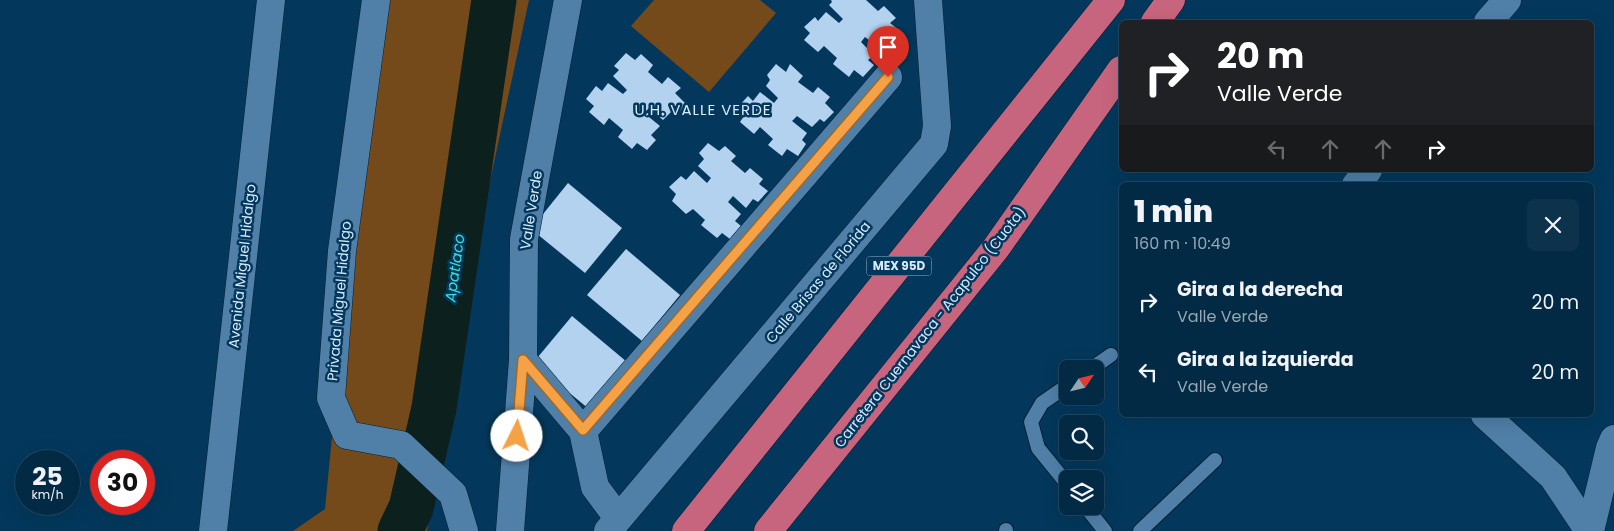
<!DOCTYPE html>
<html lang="es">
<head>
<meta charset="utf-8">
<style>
  :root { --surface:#022a45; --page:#0c324c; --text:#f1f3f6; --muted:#96a7b3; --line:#23465e }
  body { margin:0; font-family:Poppins,sans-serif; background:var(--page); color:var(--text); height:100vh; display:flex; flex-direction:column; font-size:19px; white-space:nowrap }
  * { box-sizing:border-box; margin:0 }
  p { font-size:16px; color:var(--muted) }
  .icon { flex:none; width:28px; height:28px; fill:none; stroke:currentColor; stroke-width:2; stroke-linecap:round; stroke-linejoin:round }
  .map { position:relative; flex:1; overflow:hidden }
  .panel { position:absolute; left:1119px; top:182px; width:475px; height:235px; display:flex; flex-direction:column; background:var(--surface); border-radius:8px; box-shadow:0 5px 20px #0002,0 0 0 1px var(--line) }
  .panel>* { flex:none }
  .top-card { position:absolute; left:1119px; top:20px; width:475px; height:152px; border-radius:8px; box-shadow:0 5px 20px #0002,0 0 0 1px var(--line); background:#202124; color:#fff; overflow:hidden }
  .needle { width:32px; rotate:55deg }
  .fabs { position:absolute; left:1059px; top:360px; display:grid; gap:10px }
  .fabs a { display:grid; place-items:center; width:45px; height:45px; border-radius:8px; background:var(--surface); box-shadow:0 5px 20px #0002,0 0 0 1px var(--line); font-size:25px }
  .speed { position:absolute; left:15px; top:450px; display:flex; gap:10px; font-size:25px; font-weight:700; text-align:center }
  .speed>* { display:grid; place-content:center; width:65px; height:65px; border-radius:50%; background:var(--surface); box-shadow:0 5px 20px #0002,0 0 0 1px var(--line); line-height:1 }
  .speed small { font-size:12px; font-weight:400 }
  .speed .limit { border:8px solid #d22; background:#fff; color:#111 }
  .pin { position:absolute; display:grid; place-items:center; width:42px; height:42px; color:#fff; margin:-51px -21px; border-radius:50% 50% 50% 0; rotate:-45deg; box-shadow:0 0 5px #0007 }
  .pin .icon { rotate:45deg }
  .me { position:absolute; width:55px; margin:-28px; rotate:4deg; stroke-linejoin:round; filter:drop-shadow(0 0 4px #0008) }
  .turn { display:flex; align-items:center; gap:18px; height:105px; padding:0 15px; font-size:22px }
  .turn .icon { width:65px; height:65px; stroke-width:2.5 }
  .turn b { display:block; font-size:35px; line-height:42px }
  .lanes { display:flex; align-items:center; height:48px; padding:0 15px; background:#0003; justify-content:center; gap:25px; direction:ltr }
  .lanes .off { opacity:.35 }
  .round { display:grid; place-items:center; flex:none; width:52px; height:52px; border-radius:8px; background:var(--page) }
  .headline { display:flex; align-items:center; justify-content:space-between; height:85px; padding:0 15px }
  h1 { font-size:30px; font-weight:800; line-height:38px }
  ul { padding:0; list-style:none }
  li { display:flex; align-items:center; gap:15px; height:70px; padding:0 15px }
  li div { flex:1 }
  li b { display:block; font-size:19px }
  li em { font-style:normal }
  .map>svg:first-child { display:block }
  .green { fill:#754a1a }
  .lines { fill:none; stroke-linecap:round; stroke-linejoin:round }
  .river { stroke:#0c201e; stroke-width:45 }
  .building { fill:#b2d2ef }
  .lane-casing { stroke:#051e32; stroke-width:16 }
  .street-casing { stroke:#051e32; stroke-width:29 }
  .secondary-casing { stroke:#051e32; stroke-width:29 }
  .highway-casing { stroke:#051e32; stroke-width:29 }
  .lane { stroke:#507fa8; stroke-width:14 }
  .street { stroke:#507fa8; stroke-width:28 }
  .secondary { stroke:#507fa8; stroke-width:28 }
  .highway { stroke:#c8657e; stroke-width:28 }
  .route-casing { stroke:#9f692e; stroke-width:12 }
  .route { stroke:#f5a246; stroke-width:9 }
  .labels { text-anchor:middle; stroke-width:5; stroke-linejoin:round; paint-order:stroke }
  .shield { fill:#03385c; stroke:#97b5cc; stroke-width:1 }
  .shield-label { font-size:12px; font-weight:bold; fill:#d6eafc }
  .street-label { font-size:14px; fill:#d6eafc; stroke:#03385c }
  .neighbourhood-label { font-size:15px; letter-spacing:1px; fill:#d6eafc; stroke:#03385c }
  .water-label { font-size:15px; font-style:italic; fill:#3fdecf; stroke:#03385c }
</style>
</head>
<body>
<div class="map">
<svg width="1614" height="531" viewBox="0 0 1614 531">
  <rect width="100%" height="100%" fill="#03385c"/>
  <!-- green -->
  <g class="green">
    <polygon points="380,0 529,0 460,320 427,531 293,531 325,509 370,45"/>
    <polygon points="654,0 760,0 776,13 709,92 631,26"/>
  </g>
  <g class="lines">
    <!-- river -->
    <polyline class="river" points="400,531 411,508 434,408 494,0"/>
  </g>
  <!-- building -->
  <g class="building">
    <polygon points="831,0 866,0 878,11 884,6 896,18 890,23 899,30 890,42 885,40 878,47 865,37 861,42 874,55 868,60 874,65 863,77 854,70 849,77 833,64 837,58 824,46 818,52 804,40 810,33 804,27 815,17 818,21 826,12 839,23 843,19 829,5 832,2"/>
    <polygon points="626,53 635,60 641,54 653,65 648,72 662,84 668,77 681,88 675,93 686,104 676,116 671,112 663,120 649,108 644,113 660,126 651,135 656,140 647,150 637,143 632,149 618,137 623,130 609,118 604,125 589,112 594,106 586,99 596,86 602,91 608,83 623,94 627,90 613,76 619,70 614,66"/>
    <polygon points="776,64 786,72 790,64 803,76 798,82 813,93 818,87 830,97 825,103 834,112 824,122 820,119 812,127 797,116 792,121 807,133 802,140 806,144 798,156 787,149 782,156 768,145 773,139 760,127 754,134 740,122 744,116 737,108 748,96 753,101 760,92 774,103 778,98 766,86 770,80 767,75"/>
    <polygon points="708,143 719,151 725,146 736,156 731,161 745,173 750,168 763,179 759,184 768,191 758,202 753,199 746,208 733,196 728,202 741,214 735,221 741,226 730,239 722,233 717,238 701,225 705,220 693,209 686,214 672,201 676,194 669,187 681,176 686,180 694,171 707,183 711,178 698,166 704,159 699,153"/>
    <polygon points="568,183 622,228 585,273 531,229"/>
    <polygon points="626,249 680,295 642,341 587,295"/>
    <polygon points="572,316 627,362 589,409 533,363"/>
  </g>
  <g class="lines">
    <defs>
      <g id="lane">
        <polyline points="1091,369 1111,355"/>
        <polyline points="1068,385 1042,403 1031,422 1038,448 1068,485"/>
        <polyline points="1085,506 1105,531"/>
        <polyline points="1006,530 1006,531"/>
        <polyline points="1140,531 1215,460"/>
      </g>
      <g id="street">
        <polyline points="376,0 342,251 331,398 347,435 401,445 453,494 464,531"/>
        <polyline points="1488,22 1507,0"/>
        <polyline points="1356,185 1368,170"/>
        <polyline points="523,360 583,431 595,487 618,518"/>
        <polyline points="1485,415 1553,477 1589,531"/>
        <polyline points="583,431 888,77"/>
        <polyline points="510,531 523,360 524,239 568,0"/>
        <polyline points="1590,531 1610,448 1614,439"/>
      </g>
      <g id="secondary">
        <polyline points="213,531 271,0"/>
        <polyline points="608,531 934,144 937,126 928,0"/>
      </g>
      <g id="highway">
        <polyline points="1155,22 1171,0"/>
        <polyline points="686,531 1111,0"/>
        <polyline points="768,531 996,248 1121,70"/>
      </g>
    </defs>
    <!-- lane casing -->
    <use href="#lane" class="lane-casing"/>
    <!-- street casing -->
    <use href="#street" class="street-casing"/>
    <!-- secondary casing -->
    <use href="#secondary" class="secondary-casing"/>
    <!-- highway casing -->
    <use href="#highway" class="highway-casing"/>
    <!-- lane -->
    <use href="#lane" class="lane"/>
    <!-- street -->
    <use href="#street" class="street"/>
    <!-- secondary -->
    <use href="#secondary" class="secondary"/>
    <!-- highway -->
    <use href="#highway" class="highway"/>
  </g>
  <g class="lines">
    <defs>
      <polyline id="route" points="517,436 523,360 583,430 888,77"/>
    </defs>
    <!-- route casing -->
    <use href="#route" class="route-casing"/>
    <!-- route -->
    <use href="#route" class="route"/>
  </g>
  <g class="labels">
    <!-- shield labels -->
    <rect class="shield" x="866.5" y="256.5" width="65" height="19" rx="4"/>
    <g class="shield-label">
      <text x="899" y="270">MEX 95D</text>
    </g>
    <!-- street labels -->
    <g class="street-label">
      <text transform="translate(531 210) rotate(-81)" y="5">Valle Verde</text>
      <text transform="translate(242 266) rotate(-84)" y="5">Avenida Miguel Hidalgo</text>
      <text transform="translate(818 282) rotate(-50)" y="5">Calle Brisas de Florida</text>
      <text transform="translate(339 301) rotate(-85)" y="5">Privada Miguel Hidalgo</text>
      <text transform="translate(930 327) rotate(-52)" y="5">Carretera Cuernavaca - Acapulco (Cuota)</text>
    </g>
    <!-- neighbourhood labels -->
    <g class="neighbourhood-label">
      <text x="703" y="115">U.H. VALLE VERDE</text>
    </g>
    <!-- water labels -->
    <g class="water-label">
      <text transform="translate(455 268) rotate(-82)" y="5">Apatlaco</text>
    </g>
  </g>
</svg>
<div class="fabs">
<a><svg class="needle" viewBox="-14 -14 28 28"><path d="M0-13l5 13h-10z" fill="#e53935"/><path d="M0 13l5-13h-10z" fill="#96a7b3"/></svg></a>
<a><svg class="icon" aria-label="search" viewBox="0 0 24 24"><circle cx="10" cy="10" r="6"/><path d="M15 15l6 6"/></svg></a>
<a><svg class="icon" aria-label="layers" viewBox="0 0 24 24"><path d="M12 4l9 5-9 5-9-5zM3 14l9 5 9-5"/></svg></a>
</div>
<div class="speed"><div>25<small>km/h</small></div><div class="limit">30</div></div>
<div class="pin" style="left:888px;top:77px;background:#d93025"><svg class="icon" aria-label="arrive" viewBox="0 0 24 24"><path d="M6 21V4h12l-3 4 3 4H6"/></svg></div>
<svg class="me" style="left:517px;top:436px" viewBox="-20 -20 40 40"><circle r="19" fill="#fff"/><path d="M0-13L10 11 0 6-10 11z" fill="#f5a246"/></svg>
<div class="top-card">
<div class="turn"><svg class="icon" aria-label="right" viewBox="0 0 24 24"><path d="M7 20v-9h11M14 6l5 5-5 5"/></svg><div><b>20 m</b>Valle Verde</div></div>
<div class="lanes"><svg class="icon off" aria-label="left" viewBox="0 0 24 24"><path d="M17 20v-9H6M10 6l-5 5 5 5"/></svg><svg class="icon off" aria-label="ahead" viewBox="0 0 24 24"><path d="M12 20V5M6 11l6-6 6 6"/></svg><svg class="icon off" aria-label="ahead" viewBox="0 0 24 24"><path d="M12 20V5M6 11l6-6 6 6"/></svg><svg class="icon" aria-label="right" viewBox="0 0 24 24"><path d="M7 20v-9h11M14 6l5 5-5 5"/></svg></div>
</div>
<section class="panel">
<div class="headline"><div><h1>1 min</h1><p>160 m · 10:49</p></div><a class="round"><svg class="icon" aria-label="close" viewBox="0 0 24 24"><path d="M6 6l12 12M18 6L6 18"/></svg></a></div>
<ul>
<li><svg class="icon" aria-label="right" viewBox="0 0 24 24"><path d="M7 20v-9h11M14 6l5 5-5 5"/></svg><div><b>Gira a la derecha</b><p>Valle Verde</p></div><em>20 m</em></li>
<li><svg class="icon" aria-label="left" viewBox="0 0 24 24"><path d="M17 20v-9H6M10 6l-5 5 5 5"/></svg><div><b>Gira a la izquierda</b><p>Valle Verde</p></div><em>20 m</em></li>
</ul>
</section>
</div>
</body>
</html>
